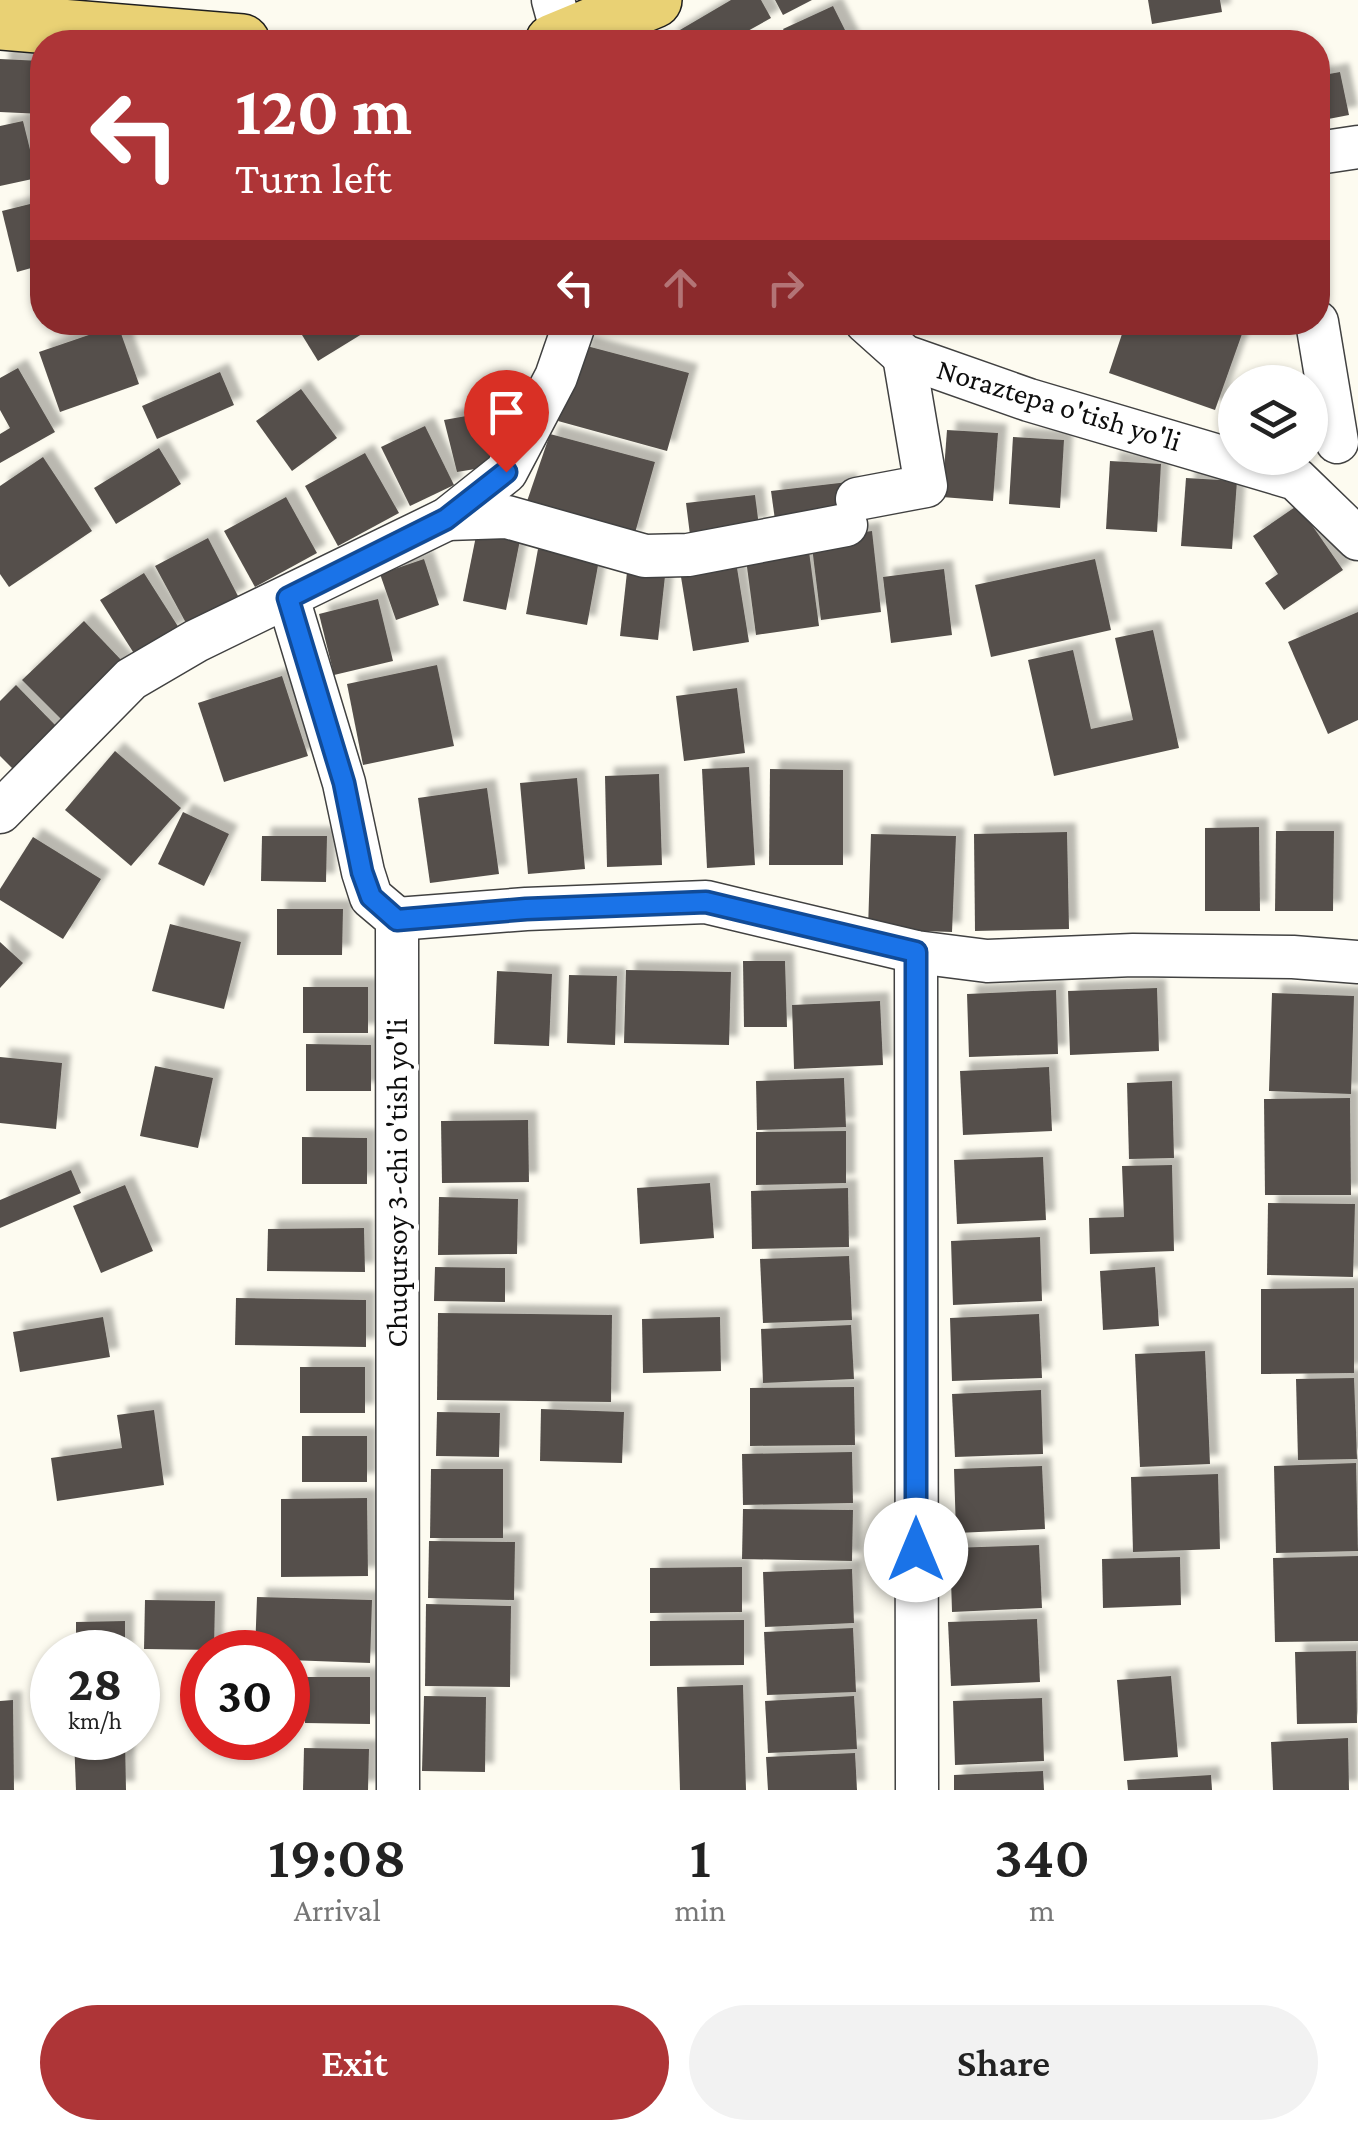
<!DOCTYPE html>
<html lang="en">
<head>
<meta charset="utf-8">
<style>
  :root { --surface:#fff; --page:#f2f2f2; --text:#222; --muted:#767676; --accent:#ae3537 }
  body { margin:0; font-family:"Crimson Pro",serif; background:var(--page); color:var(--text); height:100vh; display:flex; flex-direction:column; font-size:38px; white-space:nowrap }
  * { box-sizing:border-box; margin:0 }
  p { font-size:32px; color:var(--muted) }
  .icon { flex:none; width:55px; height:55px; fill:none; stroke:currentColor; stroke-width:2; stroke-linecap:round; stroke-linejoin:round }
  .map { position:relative; height:1790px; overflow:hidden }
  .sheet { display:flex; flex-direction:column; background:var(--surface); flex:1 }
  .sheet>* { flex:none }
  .top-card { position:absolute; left:30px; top:30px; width:1300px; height:305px; border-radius:40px; box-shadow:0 2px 8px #0004; background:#ae3537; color:#fff; overflow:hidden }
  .fabs { position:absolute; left:1218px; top:365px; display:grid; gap:20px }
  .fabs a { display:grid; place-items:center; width:110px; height:110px; border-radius:50%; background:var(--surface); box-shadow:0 2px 8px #0004; font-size:50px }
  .speed { position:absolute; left:30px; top:1630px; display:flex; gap:20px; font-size:50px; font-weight:700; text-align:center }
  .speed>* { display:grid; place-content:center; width:130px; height:130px; border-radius:50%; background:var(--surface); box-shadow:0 2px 8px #0004; line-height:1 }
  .speed small { font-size:25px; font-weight:400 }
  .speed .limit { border:15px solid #d22; background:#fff; color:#111 }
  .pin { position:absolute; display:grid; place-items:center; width:85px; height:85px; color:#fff; margin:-102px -42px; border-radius:50% 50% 50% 0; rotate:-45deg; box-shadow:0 0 10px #0007 }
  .pin .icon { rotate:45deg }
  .me { position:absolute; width:110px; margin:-55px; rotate:0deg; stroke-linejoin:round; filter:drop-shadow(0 0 8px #0008) }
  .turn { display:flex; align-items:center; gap:35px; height:210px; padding:0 40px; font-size:45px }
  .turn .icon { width:130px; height:130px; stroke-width:2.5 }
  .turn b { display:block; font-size:70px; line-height:85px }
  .lanes { display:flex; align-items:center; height:95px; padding:0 40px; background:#0003; justify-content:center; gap:50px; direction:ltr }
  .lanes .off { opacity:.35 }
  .eta { display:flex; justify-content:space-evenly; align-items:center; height:170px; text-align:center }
  .eta b { font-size:60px; font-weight:600; line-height:70px }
  .cta { display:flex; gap:20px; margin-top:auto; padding:20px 40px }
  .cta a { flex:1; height:115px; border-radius:60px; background:var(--accent); color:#fff; font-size:40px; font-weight:600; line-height:115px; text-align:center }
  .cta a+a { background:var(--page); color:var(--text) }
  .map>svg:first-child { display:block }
  .building { fill:#55504b; filter:url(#shadow) }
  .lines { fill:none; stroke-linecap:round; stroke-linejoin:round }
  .minor-casing { stroke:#414141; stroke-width:45 }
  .major-casing { stroke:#1f1f1f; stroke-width:58 }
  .minor { stroke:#fff; stroke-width:42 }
  .major { stroke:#e9d174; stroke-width:55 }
  .route-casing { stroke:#114b97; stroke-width:25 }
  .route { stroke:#1a73e8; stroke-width:18 }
  .labels { text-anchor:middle; stroke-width:10; stroke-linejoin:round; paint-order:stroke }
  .street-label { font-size:30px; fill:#0e0e0e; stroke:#fff }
</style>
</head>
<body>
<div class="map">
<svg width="1358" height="1790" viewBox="0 0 1358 1790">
  <defs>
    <filter id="shadow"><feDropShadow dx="9" dy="-9" stdDeviation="2.5" flood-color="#0004"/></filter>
  </defs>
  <rect width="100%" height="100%" fill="#fdfbf0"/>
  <!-- building -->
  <g class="building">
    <polygon points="731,0 761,0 771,18 728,42 672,42 668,37"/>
    <polygon points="775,0 812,0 783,15"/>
    <polygon points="1148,0 1220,0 1222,12 1152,24"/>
    <polygon points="833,6 851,42 790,42 783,29"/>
    <polygon points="0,59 42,61 42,114 0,112"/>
    <polygon points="1340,72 1349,115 1318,121 1318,76"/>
    <polygon points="23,121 37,178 0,186 0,126"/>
    <polygon points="42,201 42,265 17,272 2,211"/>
    <polygon points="294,322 373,322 375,326 318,361"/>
    <polygon points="1126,322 1208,322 1242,334 1215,410 1109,373"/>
    <polygon points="118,325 139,384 60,412 39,352"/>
    <polygon points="583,345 689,373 667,451 558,421"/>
    <polygon points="18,368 55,432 0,463 0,434 10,428 0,410 0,378"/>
    <polygon points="220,372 234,405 157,439 142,406"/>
    <polygon points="301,389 337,438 292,471 256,421"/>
    <polygon points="505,409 511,445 487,467 457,472 444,420"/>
    <polygon points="425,426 454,485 410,506 381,447"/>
    <polygon points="947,430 998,433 993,501 942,497"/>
    <polygon points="550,434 655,462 633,540 524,510"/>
    <polygon points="1013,437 1064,440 1060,508 1009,504"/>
    <polygon points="159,448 181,484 116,524 94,488"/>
    <polygon points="365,453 399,513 338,546 305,486"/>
    <polygon points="43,457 92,531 9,587 0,574 0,486"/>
    <polygon points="1110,461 1161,464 1157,532 1106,529"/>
    <polygon points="1186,478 1237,481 1232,549 1181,546"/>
    <polygon points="848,482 851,511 775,520 771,491"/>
    <polygon points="755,495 759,526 690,535 686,503"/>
    <polygon points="286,497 317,553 255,587 224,531"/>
    <polygon points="1298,505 1343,570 1284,610 1265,583 1278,574 1253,536"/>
    <polygon points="478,526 521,535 506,610 463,601"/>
    <polygon points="872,531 881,612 821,620 811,539"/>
    <polygon points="208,538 238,596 186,623 155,566"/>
    <polygon points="808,544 819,626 756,635 745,552"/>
    <polygon points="538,549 599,560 587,625 526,614"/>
    <polygon points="424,559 439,605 396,620 380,574"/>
    <polygon points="1095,559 1111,630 991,657 975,585"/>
    <polygon points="737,568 749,642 693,651 681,577"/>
    <polygon points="944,569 952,635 891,643 883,577"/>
    <polygon points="627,572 665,576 658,640 620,636"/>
    <polygon points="144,573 179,628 135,655 100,600"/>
    <polygon points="378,599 393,661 334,675 319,614"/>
    <polygon points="1358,612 1358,720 1328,734 1288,642"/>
    <polygon points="84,621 125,664 64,722 22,680"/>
    <polygon points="1153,630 1179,748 1054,776 1028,660 1073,650 1091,729 1133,720 1115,638"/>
    <polygon points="437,665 454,746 363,765 347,684"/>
    <polygon points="282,676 308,756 224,782 198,703"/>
    <polygon points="16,685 59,729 16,772 0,756 0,701"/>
    <polygon points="737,688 745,753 684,761 676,696"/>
    <polygon points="115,751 181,808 131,866 65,810"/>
    <polygon points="749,767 755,865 707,868 702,769"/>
    <polygon points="770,769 843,770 843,865 769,865"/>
    <polygon points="659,774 662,865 607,867 605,776"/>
    <polygon points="577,778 585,869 528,874 520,783"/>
    <polygon points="487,788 499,874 430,883 418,798"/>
    <polygon points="183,812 229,834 204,886 158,864"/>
    <polygon points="1259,827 1260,911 1205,911 1205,828"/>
    <polygon points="1276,831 1334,831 1333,911 1275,911"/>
    <polygon points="1067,832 1069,929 975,931 974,834"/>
    <polygon points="871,834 956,836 952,932 868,929"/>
    <polygon points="262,836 327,836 326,882 261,881"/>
    <polygon points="33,837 101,879 63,939 0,900 0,889"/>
    <polygon points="277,909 343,909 342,955 277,955"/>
    <polygon points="170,924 241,942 224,1009 152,991"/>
    <polygon points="0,942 23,963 0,988"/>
    <polygon points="743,961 785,961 787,1027 744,1027"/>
    <polygon points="626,970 731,972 729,1045 624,1043"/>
    <polygon points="497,971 552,974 549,1046 494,1044"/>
    <polygon points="569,975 617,976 615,1045 567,1043"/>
    <rect x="303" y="987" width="65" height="46"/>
    <polygon points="1157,988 1159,1051 1070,1055 1068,991"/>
    <polygon points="1056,990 1058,1054 969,1057 967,994"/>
    <polygon points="1272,993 1354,996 1351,1094 1269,1091"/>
    <polygon points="880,1001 883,1065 794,1069 792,1005"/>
    <polygon points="306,1044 371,1045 371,1091 306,1091"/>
    <polygon points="0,1057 62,1063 56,1129 0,1123"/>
    <polygon points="155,1066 213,1078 198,1148 140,1136"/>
    <polygon points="1049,1067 1052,1131 963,1135 960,1071"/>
    <polygon points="844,1078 846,1127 757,1130 756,1081"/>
    <polygon points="1172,1081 1174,1158 1129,1159 1127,1083"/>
    <polygon points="1350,1098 1351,1195 1265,1195 1264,1099"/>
    <polygon points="528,1120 529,1182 442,1183 441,1121"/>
    <polygon points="846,1131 846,1183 756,1185 756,1132"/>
    <polygon points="302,1137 367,1138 367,1184 302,1184"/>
    <polygon points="1043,1157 1046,1220 957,1224 954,1160"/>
    <polygon points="1172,1165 1174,1251 1090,1254 1089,1218 1124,1217 1122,1166"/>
    <polygon points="71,1170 81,1193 0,1228 0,1200"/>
    <polygon points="710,1183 714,1238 640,1244 637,1188"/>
    <polygon points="125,1185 153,1251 101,1273 73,1206"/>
    <polygon points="848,1188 849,1247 752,1249 751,1191"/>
    <polygon points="439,1197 518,1199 517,1254 438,1255"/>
    <polygon points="1268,1203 1355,1204 1353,1277 1267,1275"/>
    <polygon points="364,1228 365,1272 267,1271 268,1229"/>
    <polygon points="1040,1237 1042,1301 953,1305 951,1241"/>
    <polygon points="849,1256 852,1320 763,1323 760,1259"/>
    <polygon points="435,1267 505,1268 505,1302 434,1301"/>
    <polygon points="1155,1267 1159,1326 1103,1330 1100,1271"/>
    <polygon points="1354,1288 1354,1373 1261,1374 1261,1289"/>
    <polygon points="236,1298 366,1300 366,1347 235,1345"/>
    <polygon points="438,1313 612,1315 611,1402 437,1400"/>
    <polygon points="1039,1314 1042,1378 952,1381 950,1318"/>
    <polygon points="103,1317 110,1357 20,1372 13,1332"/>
    <polygon points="720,1317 721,1371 643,1373 642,1319"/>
    <polygon points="851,1325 854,1379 763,1383 761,1329"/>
    <polygon points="1205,1351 1210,1464 1140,1467 1135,1354"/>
    <rect x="300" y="1367" width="65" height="46"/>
    <polygon points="1354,1378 1357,1459 1298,1460 1296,1379"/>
    <polygon points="854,1387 855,1445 750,1446 750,1388"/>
    <polygon points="1041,1390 1043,1454 955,1457 952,1394"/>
    <polygon points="541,1409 624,1412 622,1463 540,1461"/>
    <polygon points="154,1410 164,1485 57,1501 51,1458 122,1448 117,1415"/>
    <polygon points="437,1412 500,1413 499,1457 436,1456"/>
    <rect x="302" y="1436" width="65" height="46"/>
    <polygon points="852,1452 853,1503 743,1505 742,1454"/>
    <polygon points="1356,1463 1358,1551 1276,1553 1274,1466"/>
    <polygon points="1042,1466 1045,1529 956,1533 954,1469"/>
    <polygon points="431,1469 503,1469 503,1538 430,1538"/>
    <polygon points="1218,1474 1220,1549 1133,1552 1131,1477"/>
    <polygon points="367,1498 368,1576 281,1577 281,1499"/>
    <polygon points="743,1509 853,1510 852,1561 742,1559"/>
    <polygon points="429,1541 515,1542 514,1600 428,1598"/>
    <polygon points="1039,1545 1042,1608 952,1612 950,1548"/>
    <polygon points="1358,1556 1358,1641 1275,1642 1273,1558"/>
    <polygon points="1180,1557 1181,1605 1103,1608 1102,1559"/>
    <polygon points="742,1567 742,1612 650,1613 650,1568"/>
    <polygon points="852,1569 854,1623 765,1627 763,1572"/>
    <polygon points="257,1597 372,1600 370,1663 288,1660 288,1652 255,1652"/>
    <polygon points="145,1600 215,1601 214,1650 144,1649"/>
    <polygon points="426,1604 511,1606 510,1687 425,1686"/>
    <polygon points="1037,1619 1040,1682 951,1686 948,1622"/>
    <polygon points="744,1620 744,1665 650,1666 650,1621"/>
    <polygon points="125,1621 125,1652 76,1652 76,1622"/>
    <polygon points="853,1628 856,1692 767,1695 764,1632"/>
    <polygon points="1356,1651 1357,1723 1297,1724 1295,1652"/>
    <polygon points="1171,1676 1178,1757 1124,1761 1117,1680"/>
    <polygon points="305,1677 370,1677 370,1724 305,1723"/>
    <polygon points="743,1685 746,1790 680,1790 677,1687"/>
    <polygon points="424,1696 486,1697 485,1772 422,1771"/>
    <polygon points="854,1696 857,1749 768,1753 765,1701"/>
    <polygon points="1042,1698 1044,1761 955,1765 953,1701"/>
    <polygon points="13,1700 14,1790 0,1790 0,1701"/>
    <polygon points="74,1738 125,1738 126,1790 76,1790"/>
    <polygon points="1348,1738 1349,1790 1273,1790 1271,1742"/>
    <polygon points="304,1748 369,1749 368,1790 303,1790"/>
    <polygon points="855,1753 857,1790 768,1790 766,1757"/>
    <polygon points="1043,1771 1044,1790 954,1790 954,1775"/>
    <polygon points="1211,1775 1212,1790 1128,1790 1127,1780"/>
  </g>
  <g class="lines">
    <defs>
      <g id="minor">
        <polyline points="553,0 564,40"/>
        <polyline points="1318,153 1358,147"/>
        <polyline points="866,322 904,356 1029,400 1296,479 1358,539"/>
        <polyline points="1317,322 1337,442"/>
        <polyline points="857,499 926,486 904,356"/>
        <polyline points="447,519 507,517 645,556 688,555 846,525"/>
        <polyline points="288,598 344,783 363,872 371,897 397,919 398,1790"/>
        <polyline points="0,812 131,679 196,641 447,519 506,472 556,377 575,322"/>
        <polyline points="397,919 526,909 706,902 916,952 987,961 1133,955 1293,957 1358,962"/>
        <polyline points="916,952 917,1790"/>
      </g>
      <g id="major">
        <polyline points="0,22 242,42"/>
        <polyline points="553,42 654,0"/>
      </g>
    </defs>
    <!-- minor casing -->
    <use href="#minor" class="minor-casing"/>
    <!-- major casing -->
    <use href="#major" class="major-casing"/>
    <!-- minor -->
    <use href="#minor" class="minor"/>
    <!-- major -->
    <use href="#major" class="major"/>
  </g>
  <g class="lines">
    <defs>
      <polyline id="route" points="506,472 446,519 288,598 344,783 362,872 371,897 397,920 526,909 706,902 916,952 916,1550"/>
    </defs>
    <!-- route casing -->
    <use href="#route" class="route-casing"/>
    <!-- route -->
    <use href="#route" class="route"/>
  </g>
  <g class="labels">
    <!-- street labels -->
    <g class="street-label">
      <text transform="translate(1059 405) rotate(17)" y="10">Noraztepa o'tish yo'li</text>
      <text transform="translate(397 1183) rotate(-90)" y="10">Chuqursoy 3-chi o'tish yo'li</text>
    </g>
  </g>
</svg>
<div class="fabs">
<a><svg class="icon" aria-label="layers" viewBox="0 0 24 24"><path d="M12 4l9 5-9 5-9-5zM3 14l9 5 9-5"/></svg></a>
</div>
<div class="speed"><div>28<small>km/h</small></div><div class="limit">30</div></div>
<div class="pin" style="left:506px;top:472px;background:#d93025"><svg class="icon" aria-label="arrive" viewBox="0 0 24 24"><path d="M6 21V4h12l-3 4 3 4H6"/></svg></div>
<svg class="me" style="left:916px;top:1550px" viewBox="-20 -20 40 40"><circle r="19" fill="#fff"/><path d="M0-13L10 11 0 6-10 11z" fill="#1a73e8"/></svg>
<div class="top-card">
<div class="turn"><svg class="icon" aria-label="left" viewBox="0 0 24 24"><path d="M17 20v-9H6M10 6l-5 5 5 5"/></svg><div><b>120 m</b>Turn left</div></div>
<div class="lanes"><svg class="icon" aria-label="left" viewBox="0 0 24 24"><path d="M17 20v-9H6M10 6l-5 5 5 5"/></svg><svg class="icon off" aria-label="ahead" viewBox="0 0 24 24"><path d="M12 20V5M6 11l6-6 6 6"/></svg><svg class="icon off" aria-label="right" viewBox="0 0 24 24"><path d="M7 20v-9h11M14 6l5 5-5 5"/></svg></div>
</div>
</div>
<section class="sheet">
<div class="eta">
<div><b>19:08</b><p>Arrival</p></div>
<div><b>1</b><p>min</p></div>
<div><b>340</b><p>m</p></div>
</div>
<div class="cta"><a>Exit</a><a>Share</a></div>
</section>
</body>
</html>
